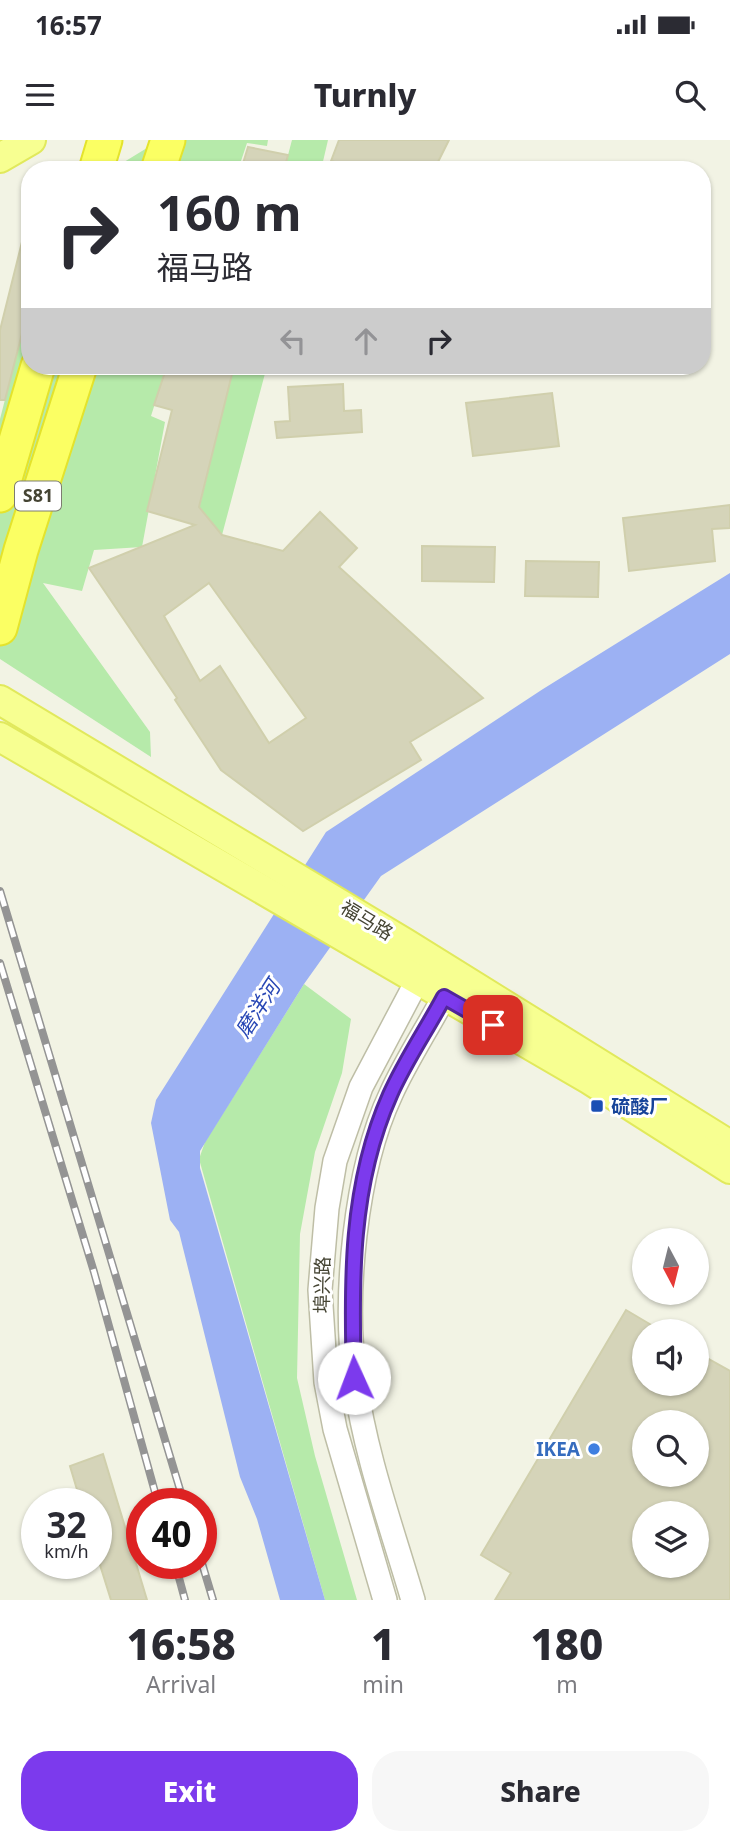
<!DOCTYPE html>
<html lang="en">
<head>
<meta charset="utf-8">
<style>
  :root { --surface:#fff; --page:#f7f7f7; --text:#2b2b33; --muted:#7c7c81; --accent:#7c3aed }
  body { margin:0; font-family:"Noto Sans","Noto Sans SC",sans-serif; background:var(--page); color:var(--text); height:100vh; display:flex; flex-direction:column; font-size:26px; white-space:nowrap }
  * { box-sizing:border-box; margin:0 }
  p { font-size:23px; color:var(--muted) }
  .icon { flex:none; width:38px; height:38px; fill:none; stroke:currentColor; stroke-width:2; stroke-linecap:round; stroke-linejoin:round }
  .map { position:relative; height:1460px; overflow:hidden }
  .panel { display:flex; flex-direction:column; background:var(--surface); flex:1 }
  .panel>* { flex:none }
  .banner { position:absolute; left:21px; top:21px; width:690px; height:214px; border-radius:28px; box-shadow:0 2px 5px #0004; background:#fff; color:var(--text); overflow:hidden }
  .needle { width:46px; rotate:173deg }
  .tools { position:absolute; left:632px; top:1088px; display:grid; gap:14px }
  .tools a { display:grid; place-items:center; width:77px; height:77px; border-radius:50%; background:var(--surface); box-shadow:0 2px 5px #0004; font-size:35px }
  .speed { position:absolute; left:21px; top:1348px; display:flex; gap:14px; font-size:35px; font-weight:700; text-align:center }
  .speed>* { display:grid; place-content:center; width:91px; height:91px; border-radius:50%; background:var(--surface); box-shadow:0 2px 5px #0004; line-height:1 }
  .speed small { font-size:18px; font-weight:400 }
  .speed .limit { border:10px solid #d22; background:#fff; color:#111 }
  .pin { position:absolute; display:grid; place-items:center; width:60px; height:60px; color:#fff; margin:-30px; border-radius:14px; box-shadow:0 4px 10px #0006 }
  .me { position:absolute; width:77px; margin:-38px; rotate:358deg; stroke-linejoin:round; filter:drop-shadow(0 0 5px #0008) }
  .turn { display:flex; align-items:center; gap:24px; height:147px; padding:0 21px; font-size:32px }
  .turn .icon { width:91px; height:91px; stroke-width:2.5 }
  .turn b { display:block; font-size:49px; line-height:60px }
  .lanes { display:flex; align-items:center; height:66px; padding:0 21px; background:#0003; justify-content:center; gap:35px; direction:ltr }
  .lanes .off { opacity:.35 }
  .eta { display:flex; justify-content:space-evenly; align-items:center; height:119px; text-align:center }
  .eta b { font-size:42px; font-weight:800; line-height:49px }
  .action { display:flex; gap:14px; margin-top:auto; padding:14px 21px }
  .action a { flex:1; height:80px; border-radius:28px; background:var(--accent); color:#fff; font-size:28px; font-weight:800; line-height:80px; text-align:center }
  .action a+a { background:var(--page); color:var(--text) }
  .status { display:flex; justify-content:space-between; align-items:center; height:49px; padding:0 35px; background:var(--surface); direction:ltr }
  .status svg { height:19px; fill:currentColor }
  header { display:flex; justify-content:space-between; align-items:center; height:91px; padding:0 21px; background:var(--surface); font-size:32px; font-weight:800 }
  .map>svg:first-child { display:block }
  .green { fill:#b6eaaa }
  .water { fill:#9cb1f3 }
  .building { fill:#d5d4b9; stroke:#d0cfac; stroke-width:2; fill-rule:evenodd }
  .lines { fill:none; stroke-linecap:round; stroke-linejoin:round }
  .minor-casing { stroke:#bebea6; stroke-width:26 }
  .major-casing { stroke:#e1e95c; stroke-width:32 }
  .highway-casing { stroke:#e4e32c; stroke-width:37 }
  .minor { stroke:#fff; stroke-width:23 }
  .major { stroke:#f7ff91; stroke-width:28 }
  .highway { stroke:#fbff63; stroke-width:33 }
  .rail-casing { stroke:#949494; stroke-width:8 }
  .rail { stroke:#fff; stroke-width:5; stroke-dasharray:16; stroke-linecap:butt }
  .route-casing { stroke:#51269a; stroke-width:18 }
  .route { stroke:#7c3aed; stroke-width:12 }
  .transit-dot { fill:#1a4fb4; stroke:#fff; stroke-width:2.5 }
  .shop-dot { fill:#3f7fe0; stroke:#fff; stroke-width:2.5 }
  .labels { text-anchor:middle; stroke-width:6; stroke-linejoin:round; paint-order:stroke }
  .shield { fill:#fff; stroke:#7d7c70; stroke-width:2 }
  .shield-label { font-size:18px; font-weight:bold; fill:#454433 }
  .street-label { font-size:19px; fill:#454433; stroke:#fff }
  .transit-label { font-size:19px; font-weight:bold; fill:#164399; stroke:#fff; text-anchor:start }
  .shop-label { font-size:19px; font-weight:bold; fill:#366cbe; stroke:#fff; text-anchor:end }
  .water-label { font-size:21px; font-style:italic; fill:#2847b5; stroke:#fff }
</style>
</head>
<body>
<div class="status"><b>16:57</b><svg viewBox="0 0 49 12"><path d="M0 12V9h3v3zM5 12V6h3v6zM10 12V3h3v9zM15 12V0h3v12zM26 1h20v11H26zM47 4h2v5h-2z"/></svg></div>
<header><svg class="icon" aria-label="menu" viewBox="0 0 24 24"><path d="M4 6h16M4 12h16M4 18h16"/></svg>Turnly<svg class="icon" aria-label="search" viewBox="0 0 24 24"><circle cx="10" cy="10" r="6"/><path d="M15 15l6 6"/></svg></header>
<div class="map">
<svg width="730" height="1460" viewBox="0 0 730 1460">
  <rect width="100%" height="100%" fill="#f2f3e4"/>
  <!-- green -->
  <g class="green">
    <polygon points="160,0 268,0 267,6 247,3 238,30 111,30"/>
    <polygon points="292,0 328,0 321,30 284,30"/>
    <polygon points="30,162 30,226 167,226 151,276 165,282 142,407 94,410 82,451 43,443 150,592 151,617 0,519 0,279"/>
    <polygon points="234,226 267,226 222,395 209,379 195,385"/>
    <polygon points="304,844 351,879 342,933 315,1012 300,1094 297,1238 315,1316 357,1460 325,1460 199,1019 205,1002"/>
  </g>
  <!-- water -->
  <polygon class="water" points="730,433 730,514 381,736 304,844 200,1011 200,1028 325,1460 280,1460 257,1379 240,1337 179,1092 170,1080 151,983 156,960 326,692 543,549"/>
  <!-- building -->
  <g class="building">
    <polygon points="339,0 449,0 434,30 364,30 331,21"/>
    <polygon points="248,7 288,15 284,30 241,30"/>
    <polygon points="25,90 30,91 30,162 5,260 0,260 0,190"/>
    <path d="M167 226H234L199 367 222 395 283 411 320 372 357 408 339 427 483 558 410 602 421 620 303 691 221 630 175 560 177 558 89 428 195 385 147 371 172 270 154 265ZM209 443 306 578 269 603 220 526 200 541 164 476Z"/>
    <polygon points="343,244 344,271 361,270 362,292 277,298 275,282 290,281 288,247"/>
    <polygon points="552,253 559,306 473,316 466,263"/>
    <polygon points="730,365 730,388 712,389 715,421 629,431 623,378"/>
    <polygon points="422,406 495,407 494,442 422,441"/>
    <polygon points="526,421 599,422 598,457 525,456"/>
    <path d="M626 1170 663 1192H644V1244H696V1212L730 1231V1460H495L511 1433 481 1415ZM644 1283H696V1335H644ZM644 1374H696V1426H644Z"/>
    <polygon points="103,1314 147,1460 111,1460 96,1412 96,1363 81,1363 70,1326"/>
  </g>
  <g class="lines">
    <defs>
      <g id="minor">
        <polyline points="385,1460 335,1289 326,1242 320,1150 327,1068 335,1021 361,947 417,841"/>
        <path d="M413 1460C392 1388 365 1315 355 1240 343 1158 355 1030 391 954 406 921 427 889 444 857"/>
      </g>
      <g id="major">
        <polyline points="0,18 31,0"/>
        <polyline points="0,560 405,803 730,1005"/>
        <polyline points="0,597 590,940 730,1029"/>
      </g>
      <g id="highway">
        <polyline points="96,30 105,0"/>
        <polyline points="158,30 168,0"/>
        <polyline points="0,355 38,226"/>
        <polyline points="0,488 21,410 80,226"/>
      </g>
    </defs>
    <!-- minor casing -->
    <use href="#minor" class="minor-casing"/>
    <!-- major casing -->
    <use href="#major" class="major-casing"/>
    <!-- highway casing -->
    <use href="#highway" class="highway-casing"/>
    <!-- minor -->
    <use href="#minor" class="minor"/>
    <!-- major -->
    <use href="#major" class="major"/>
    <!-- highway -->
    <use href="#highway" class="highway"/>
    <defs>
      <g id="rail">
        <polyline points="0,751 184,1363"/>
        <polyline points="0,823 94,1132 158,1363"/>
        <polyline points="201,1420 213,1460"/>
        <polyline points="175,1423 185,1460"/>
      </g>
    </defs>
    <!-- rail casing -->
    <use href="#rail" class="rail-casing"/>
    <!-- rail -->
    <use href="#rail" class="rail"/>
  </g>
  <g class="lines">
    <defs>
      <path id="route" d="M354 1238C351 1142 350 1045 390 955 405 921 427 889 444 857L493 885"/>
    </defs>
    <!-- route casing -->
    <use href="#route" class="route-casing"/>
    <!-- route -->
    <use href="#route" class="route"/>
  </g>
  <!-- markers -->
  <rect class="transit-dot" x="590" y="959" width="14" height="14" rx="3.5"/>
  <circle class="shop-dot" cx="594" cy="1309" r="7"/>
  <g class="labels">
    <!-- shield labels -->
    <rect class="shield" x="15" y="341.5" width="46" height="29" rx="5"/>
    <g class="shield-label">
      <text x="38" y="362">S81</text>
    </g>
    <!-- street labels -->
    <g class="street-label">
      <text transform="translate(367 780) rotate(31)" y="7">福马路</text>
      <text transform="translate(322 1145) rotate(-89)" y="7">埠兴路</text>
    </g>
    <!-- transit labels -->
    <g class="transit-label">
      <text x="611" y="973">硫酸厂</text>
    </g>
    <!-- shop labels -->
    <g class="shop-label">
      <text x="580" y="1316">IKEA</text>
    </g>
    <!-- water labels -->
    <g class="water-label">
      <text transform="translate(258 869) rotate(-57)" y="7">磨洋河</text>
    </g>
  </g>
</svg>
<div class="tools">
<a><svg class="needle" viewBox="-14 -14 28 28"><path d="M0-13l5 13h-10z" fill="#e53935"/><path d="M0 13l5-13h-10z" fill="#7c7c81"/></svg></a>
<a><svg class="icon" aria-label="sound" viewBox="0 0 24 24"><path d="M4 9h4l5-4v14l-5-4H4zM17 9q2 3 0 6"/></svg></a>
<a><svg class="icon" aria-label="search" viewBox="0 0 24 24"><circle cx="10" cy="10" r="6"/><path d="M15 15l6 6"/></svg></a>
<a><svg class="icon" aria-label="layers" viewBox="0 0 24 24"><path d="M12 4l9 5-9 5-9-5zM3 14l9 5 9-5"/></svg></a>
</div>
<div class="speed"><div>32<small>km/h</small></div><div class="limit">40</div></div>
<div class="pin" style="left:493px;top:885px;background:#d93025"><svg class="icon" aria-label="arrive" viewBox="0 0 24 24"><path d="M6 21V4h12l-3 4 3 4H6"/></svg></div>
<svg class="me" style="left:354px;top:1238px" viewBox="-20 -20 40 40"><circle r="19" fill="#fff"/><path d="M0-13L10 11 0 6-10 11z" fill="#7c3aed"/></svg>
<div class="banner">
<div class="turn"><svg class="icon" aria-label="right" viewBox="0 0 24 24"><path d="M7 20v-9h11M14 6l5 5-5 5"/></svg><div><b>160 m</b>福马路</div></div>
<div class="lanes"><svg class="icon off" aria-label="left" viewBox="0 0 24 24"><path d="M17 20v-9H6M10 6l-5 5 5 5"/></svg><svg class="icon off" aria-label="ahead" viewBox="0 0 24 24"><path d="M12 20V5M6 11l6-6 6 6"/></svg><svg class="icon" aria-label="right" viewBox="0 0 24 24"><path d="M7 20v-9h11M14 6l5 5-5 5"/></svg></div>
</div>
</div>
<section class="panel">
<div class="eta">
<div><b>16:58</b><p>Arrival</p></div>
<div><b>1</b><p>min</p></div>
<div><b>180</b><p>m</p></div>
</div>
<div class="action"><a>Exit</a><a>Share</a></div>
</section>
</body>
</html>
